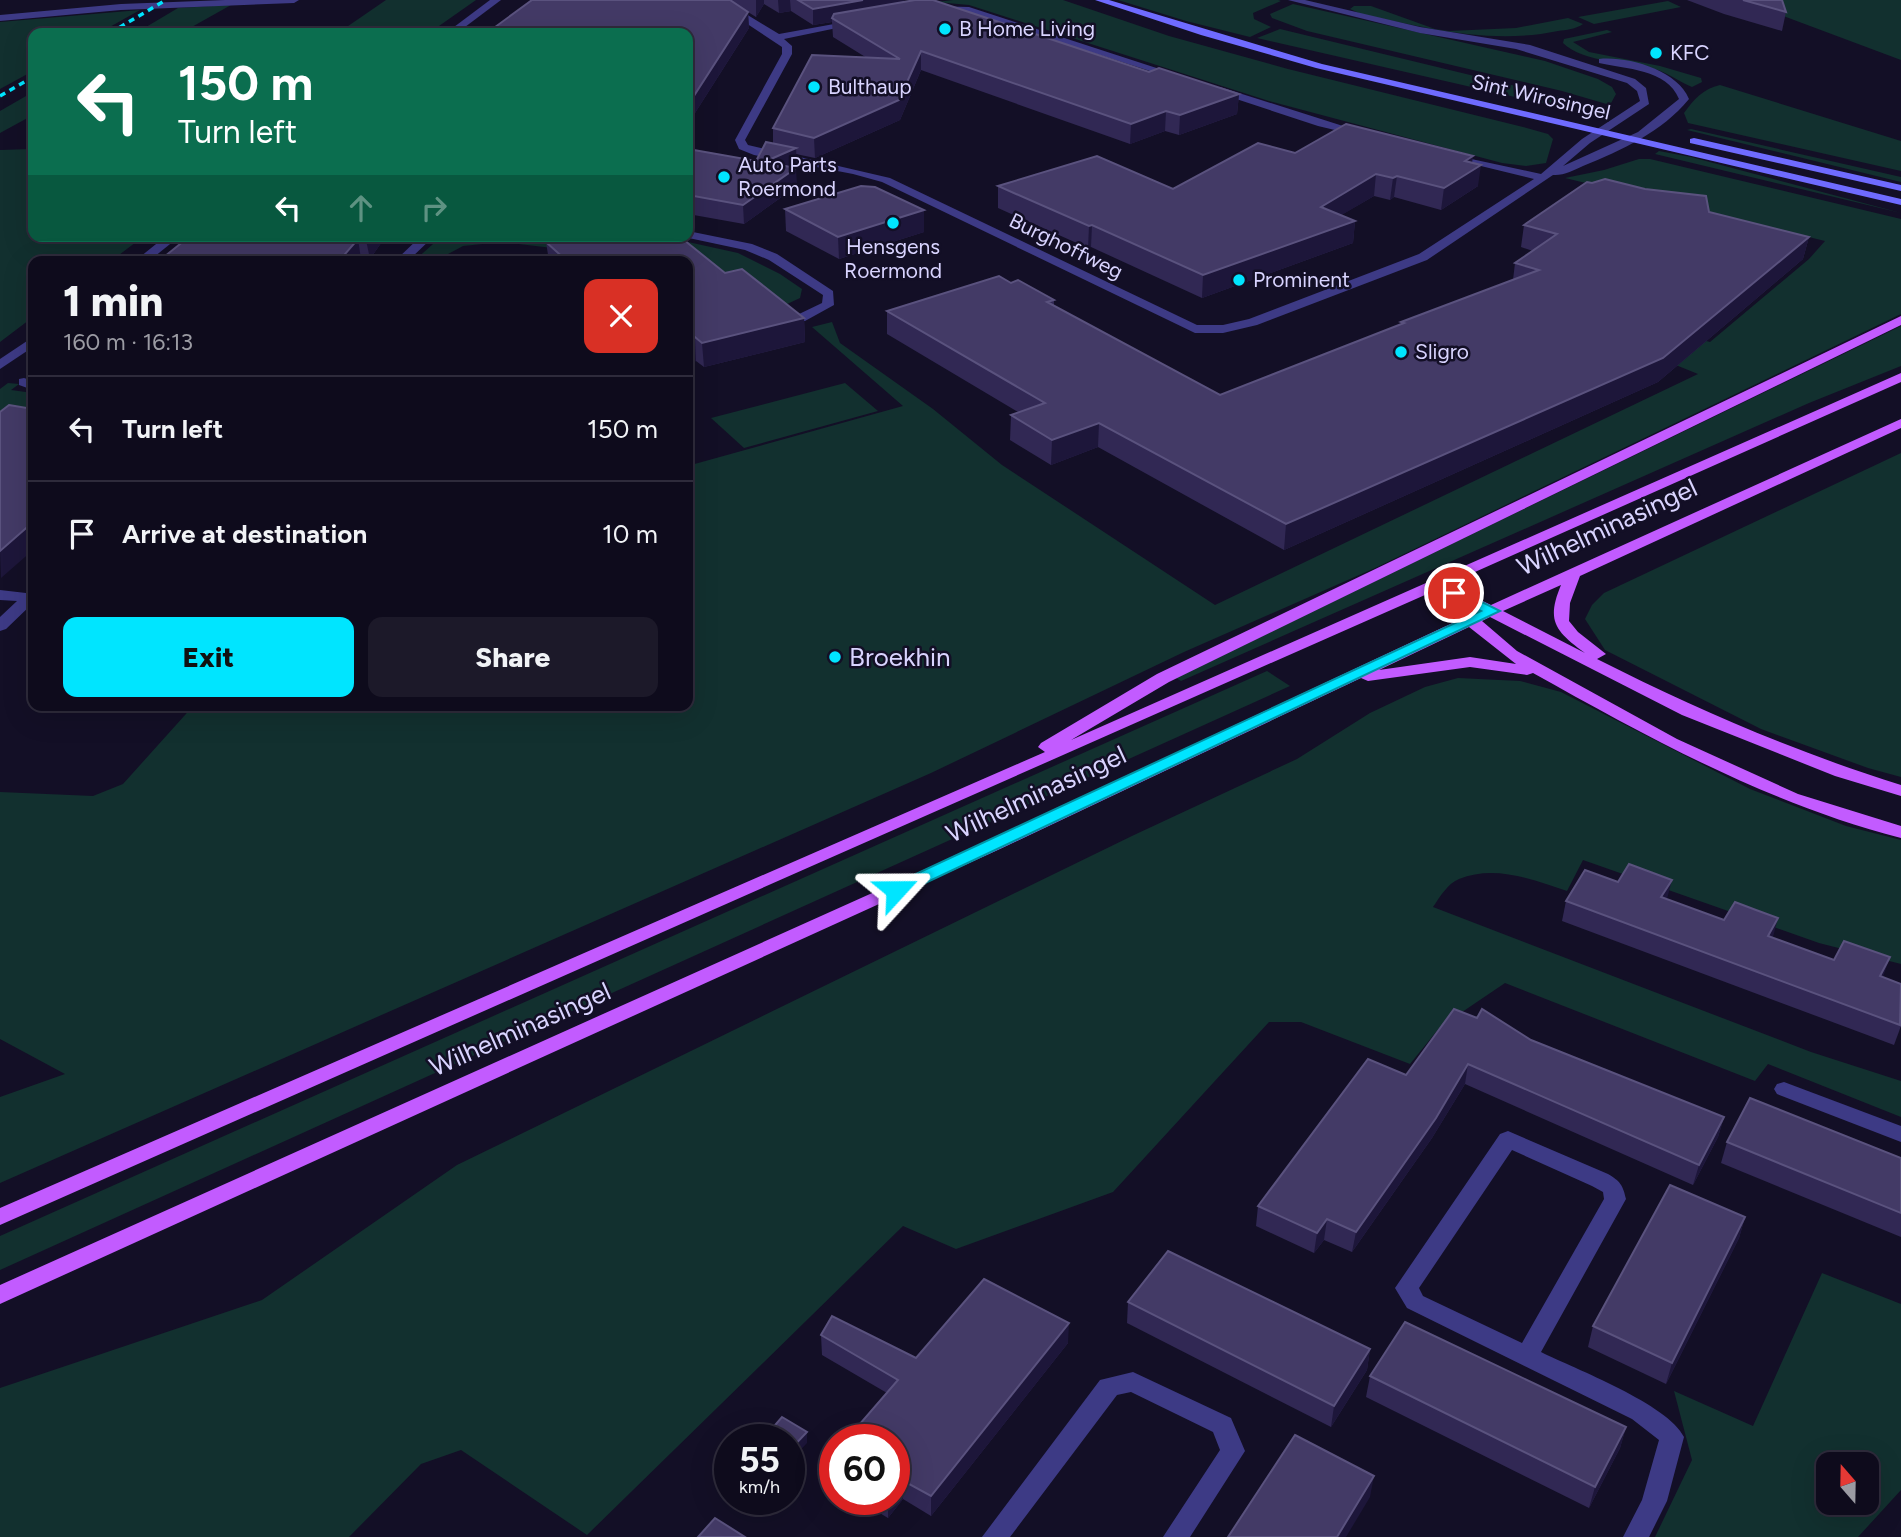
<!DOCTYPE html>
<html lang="en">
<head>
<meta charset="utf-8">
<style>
  :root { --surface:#0e0b1c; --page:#1c1929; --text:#f1f3f6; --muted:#9b9ba3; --line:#2e2b3b; --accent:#00e5ff }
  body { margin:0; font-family:Figtree,sans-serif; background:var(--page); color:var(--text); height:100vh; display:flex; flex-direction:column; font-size:26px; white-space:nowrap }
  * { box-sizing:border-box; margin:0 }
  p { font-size:23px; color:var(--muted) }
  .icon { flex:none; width:38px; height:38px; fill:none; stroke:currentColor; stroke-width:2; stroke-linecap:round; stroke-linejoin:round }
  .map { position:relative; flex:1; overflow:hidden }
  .drawer { position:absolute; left:28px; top:256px; width:665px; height:455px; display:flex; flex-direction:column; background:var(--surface); border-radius:14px; box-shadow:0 7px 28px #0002,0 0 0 2px var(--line) }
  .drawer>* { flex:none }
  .guide { position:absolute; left:28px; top:28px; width:665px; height:214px; border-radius:14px; box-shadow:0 7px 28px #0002,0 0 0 2px var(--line); background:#0b6e4f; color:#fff; overflow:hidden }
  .needle { width:46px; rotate:340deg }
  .buttons { position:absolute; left:1816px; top:1452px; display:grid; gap:14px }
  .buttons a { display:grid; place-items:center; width:63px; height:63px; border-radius:14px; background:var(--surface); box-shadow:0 7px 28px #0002,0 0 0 2px var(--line); font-size:35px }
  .speed { position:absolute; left:714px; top:1424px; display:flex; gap:14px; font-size:35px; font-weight:700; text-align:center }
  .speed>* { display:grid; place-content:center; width:91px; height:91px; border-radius:50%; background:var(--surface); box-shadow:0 7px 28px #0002,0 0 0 2px var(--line); line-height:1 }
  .speed small { font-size:18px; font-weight:400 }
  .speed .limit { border:10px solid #d22; background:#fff; color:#111 }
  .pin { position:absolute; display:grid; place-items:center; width:60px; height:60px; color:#fff; margin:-30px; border:4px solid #fff; border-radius:50%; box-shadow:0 2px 7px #0007 }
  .me { position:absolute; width:77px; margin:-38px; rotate:66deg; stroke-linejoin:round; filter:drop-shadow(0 0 5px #0008) }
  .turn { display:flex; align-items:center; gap:24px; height:147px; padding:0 35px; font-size:32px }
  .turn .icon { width:91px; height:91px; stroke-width:2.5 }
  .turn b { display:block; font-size:49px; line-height:60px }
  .lanes { display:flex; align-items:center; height:66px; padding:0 35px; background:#0003; justify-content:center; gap:35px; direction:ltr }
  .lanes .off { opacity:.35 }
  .round { display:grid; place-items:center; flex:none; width:74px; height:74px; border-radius:14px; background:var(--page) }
  .head { display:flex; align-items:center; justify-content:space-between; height:119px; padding:0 35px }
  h1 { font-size:42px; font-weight:800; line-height:52px }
  .action { display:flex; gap:14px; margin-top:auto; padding:14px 35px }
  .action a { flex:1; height:80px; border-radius:14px; background:var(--accent); color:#111; font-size:28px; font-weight:800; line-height:80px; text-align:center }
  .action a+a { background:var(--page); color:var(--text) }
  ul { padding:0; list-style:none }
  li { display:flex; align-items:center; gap:21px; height:105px; padding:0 35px; border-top:2px solid var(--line) }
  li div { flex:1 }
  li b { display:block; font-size:26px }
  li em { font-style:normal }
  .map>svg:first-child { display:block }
  .green { fill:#12302f; fill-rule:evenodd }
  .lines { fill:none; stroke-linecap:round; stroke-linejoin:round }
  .minor { fill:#3d3a85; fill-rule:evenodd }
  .tertiary { fill:#3d3a85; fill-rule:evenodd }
  .secondary { fill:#6f6bff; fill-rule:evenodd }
  .primary { fill:#c25bff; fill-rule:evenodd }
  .rail { stroke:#00e5ff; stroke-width:3.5; stroke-dasharray:6 5; stroke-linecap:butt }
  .wall { fill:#312854 }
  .shaded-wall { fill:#1d163a }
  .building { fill:#433a66; stroke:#5a527e; stroke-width:2 }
  .route { fill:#00e5ff; stroke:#0095a6; stroke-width:2 }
  .poi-dot { fill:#00e5ff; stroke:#130f26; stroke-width:2.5 }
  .labels { text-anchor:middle; stroke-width:5; stroke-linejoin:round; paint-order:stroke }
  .far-poi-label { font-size:21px; fill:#d9d4ff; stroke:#130f26; text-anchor:start }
  .far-street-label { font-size:21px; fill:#d9d4ff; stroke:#130f26 }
  .street-label { font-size:26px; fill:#d9d4ff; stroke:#130f26 }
  .poi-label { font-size:26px; fill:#d9d4ff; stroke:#130f26; text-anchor:start }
</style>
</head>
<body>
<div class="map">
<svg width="1901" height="1537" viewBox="0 0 1901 1537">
  <rect width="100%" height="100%" fill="#130f26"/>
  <!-- green -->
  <g class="green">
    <polygon points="386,0 476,0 429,33 338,33"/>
    <polygon points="953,0 1063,0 1169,36 1288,69 1523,127 1548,134 1553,139 1546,163 1526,166 1502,163 1269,101 969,5 936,2"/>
    <polygon points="1118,0 1278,0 1281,1 1253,13 1254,19 1271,27 1250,37 1186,21"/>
    <polygon points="1769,0 1901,0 1901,60 1746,2"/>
    <polygon points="1668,1 1681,7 1594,24 1578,17"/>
    <polygon points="1293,4 1545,61 1598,79 1612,87 1616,94 1610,105 1562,91 1307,31 1272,18 1270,14"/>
    <polygon points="231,5 181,33 136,33 178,8"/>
    <path d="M1354 6H1371L1435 29 1449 31 1516 28 1568 18 1583 24C1576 29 1566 30 1558 31 1491 45 1426 28 1361 14L1350 9Z"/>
    <polygon points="140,10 99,33 33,33 33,71 0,89 0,22"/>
    <polygon points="1280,29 1565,98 1569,101 1565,105 1546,104 1257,38"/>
    <path d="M1607 30 1612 32 1573 42 1589 52 1660 66 1701 78 1702 82 1692 87C1680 82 1671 75 1658 70 1631 62 1583 63 1563 43L1564 39Z"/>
    <path d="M1720 85 1901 141V171L1688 123 1684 113C1694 99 1703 89 1720 85Z"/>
    <polygon points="33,92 33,115 0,133 0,111"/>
    <polygon points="1691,129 1901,177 1901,182 1687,130"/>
    <polygon points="33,149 33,236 144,236 111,261 33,261 33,317 0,342 0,150"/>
    <polygon points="1659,151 1691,157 1901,213 1655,154"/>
    <polygon points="1639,159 1650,159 1901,219 1901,314 1375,568 1184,652 931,773 0,1183 0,1097 65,1074 0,1039 0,792 93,796 123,784 194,705 688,705 688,462 691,465 903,406 812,327 832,322 840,343 933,409 1002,465 1215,605 1698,374 1508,297 1521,291 1710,342 1809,259 1825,241 1565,178 1604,170"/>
    <polygon points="442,236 637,236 595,253 502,242 463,246 448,254 451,261 414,261"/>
    <polygon points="679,240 738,253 780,274 802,289 800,298 785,305 757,312"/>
    <polygon points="1901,326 1901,366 1809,403 1181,681 1176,678"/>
    <polygon points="8,383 19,384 11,390 33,393 33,418 0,416 0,389"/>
    <polygon points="845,383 878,411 744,448 711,418"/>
    <polygon points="1901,453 1901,777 1868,768 1761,729 1605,650 1585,619 1592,605 1604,593"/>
    <polygon points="1267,671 1290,686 0,1270 0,1236"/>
    <path d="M1458 678 1520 681 1561 692 1750 789 1846 826 1901 840V964L1819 943 1583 860 1567 891C1534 880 1495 864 1459 879 1447 884 1440 897 1433 907L1811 1052 1901 1081V1117L1768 1064 1755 1081 1505 983 1440 1027 1410 1064 1301 1022H1269L1113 1192 956 1249 903 1226 587 1535 461 1450 421 1464 349 1537H0V1388L262 1300 457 1165 1134 835 1297 759 1370 713 1425 687Z"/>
    <path d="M1822 1273 1901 1304V1490L1858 1537H1655L1692 1460 1674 1391 1753 1426ZM1829 1465H1867V1503H1829Z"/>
  </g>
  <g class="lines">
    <!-- minor -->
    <g class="minor">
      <polygon points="225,0 299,0 294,3 121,10 0,21 0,15 121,4"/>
      <path d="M711 0H723L779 34 856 20 861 23 784 39 792 46V54L745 140 748 145 890 178 1197 325H1223L1249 319 1419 254 1534 179 1448 158V154L1541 174 1582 139 1640 101 1637 91 1627 83 1516 49 1420 33 1288 0H1305L1420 27 1530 45 1635 79 1646 88 1649 104 1590 143 1563 166 1638 132 1679 99C1667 69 1625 69 1599 63V59C1628 56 1677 70 1689 99 1662 132 1622 150 1583 166 1574 170 1563 176 1553 175L1427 260 1257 325 1223 333H1195L882 182 853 174 754 155 739 149 735 140 782 54V47Z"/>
      <polygon points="931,6 969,7 1181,76 1172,78 965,12 928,11 928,7"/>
      <polygon points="1212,87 1220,87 1365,133 1360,136 1318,126 1212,91"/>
      <polygon points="688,231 752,244 777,254 833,291 834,305 805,321 797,321 797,315 822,303 823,295 769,260 745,250 684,237 688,236"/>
      <polygon points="421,236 434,236 408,261 395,261"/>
      <polygon points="24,378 33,381 33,390 19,385 19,379"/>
      <polygon points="0,590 26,593 33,590 33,603 6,629 0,631 0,617 17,601 0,600"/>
      <polygon points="1784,1082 1901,1126 1901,1142 1777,1094 1774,1089 1777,1084"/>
      <path d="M1508 1131 1608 1174C1620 1181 1623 1185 1626 1199L1541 1352C1575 1369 1668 1404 1684 1437L1667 1501 1649 1537H1623L1642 1500 1659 1440 1632 1419 1407 1308 1395 1288 1500 1134ZM1512 1150 1592 1186 1603 1192 1604 1199 1522 1343 1423 1296 1419 1288Z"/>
      <polygon points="1133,1372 1231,1418 1245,1451 1190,1537 1163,1537 1220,1450 1213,1432 1131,1392 1117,1395 1010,1537 982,1537 1100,1380"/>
    </g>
    <!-- tertiary -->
    <g class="tertiary">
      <polygon points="490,0 501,0 457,33 446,33"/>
      <polygon points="166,236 180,236 149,261 135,261"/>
      <polygon points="33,337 33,347 0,369 0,359"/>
    </g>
    <!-- secondary -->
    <g class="secondary">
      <polygon points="1095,0 1109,0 1322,64 1901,199 1901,205 1316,68 1201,35"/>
      <polygon points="1694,138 1901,185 1901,191 1690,143 1690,139"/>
    </g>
    <!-- primary -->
    <path class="primary" d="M1901 316V325L1169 682 1071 740 1901 373V382L1448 584 1491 605 1901 419V428L1580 576 1570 603 1569 621 1578 632 1606 654 1597 659C1696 709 1795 752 1901 785V796L1835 776 1682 715 1490 617 1482 621 1517 651 1677 739 1798 794 1901 826V838C1769 804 1651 739 1533 673L1527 675 1470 667 1368 681 1361 678 1000 849 0 1304V1285L988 841 1461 619 1434 591 0 1225V1208L1045 752 1038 747 1041 743 1157 674ZM1561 585C1546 621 1555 631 1585 653L1503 611ZM1464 604 1478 611 1473 613ZM1469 627 1516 664 1470 657 1379 670Z"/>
    <!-- rail -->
    <g class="rail">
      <polyline points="110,33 166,0"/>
      <polyline points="0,96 33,77"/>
    </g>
  </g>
  <!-- wall -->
  <g class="wall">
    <polygon points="532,0 904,0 904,2 1149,72 1239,94 1237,114 1179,135 1165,131 1130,144 921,70 900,120 815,158 796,154 797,166 794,167 797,186 744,224 688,214 688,149 756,161 773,144 773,128 867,58 833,37 832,22 813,25 791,11 779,13 764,4 756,17 748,12 749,28 688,124 688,33"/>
    <polygon points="1687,0 1782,0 1786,12 1782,31 1724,14"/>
    <polygon points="1295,153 1472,163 1478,186 1441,210 1394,197 1390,200 1374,196 1341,215 1355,221 1353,243 1202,298 1091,247 1088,248 998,208 998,186 1173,189"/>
    <polygon points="785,209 924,210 924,232 839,259 786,231"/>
    <polygon points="1709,212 1809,237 1803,259 1658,382 1284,550 1098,447 1051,465 1010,440 1011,415 1018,412 887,334 887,311 1054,300 1054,306 1220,395 1401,324 1401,322 1513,280 1515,263 1533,251 1521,247 1524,225"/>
    <polygon points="190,236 386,236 370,259 361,259 359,261 159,261"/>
    <polygon points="575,236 679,236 725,273 742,269 804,318 805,342 704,367 696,361 688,363 688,261 549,261 546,242"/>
    <polygon points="1667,899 1901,984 1901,1026 1894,1045 1562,921 1566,901"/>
    <polygon points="1477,1018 1724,1117 1718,1137 1693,1185 1465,1084 1432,1138 1352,1252 1324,1240 1314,1253 1256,1226 1258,1206 1406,1075"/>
    <polygon points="1727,1142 1901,1158 1901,1237 1721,1163"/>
    <polygon points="1745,1217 1739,1238 1666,1384 1588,1347 1593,1326"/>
    <polygon points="1128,1302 1370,1349 1367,1370 1331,1427 1127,1323"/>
    <polygon points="821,1335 916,1358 1068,1343 931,1516 903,1499 888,1518 858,1500 894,1500 887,1393 822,1355"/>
    <polygon points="1370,1376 1626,1427 1620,1448 1589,1508 1366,1397"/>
    <polygon points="835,1454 835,1486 828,1482 827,1463"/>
  </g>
  <!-- shaded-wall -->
  <g class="shaded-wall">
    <polygon points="756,0 764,0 764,4 756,17"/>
    <polygon points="778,0 790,0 791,11 779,13"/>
    <polygon points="863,0 904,0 904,9 832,18 832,22 813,25 813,9"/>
    <polygon points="748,12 749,28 688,124 688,105"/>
    <polygon points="921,51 921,70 900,120 815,158 814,138"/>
    <polygon points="1239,94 1237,114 1179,135 1180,115"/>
    <polygon points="1166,111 1165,131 1130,144 1131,124"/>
    <polygon points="796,148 797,166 765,180 764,162"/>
    <polygon points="1473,156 1471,171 1481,165 1478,186 1441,210 1444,188 1465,161"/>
    <polygon points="796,168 797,186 744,224 743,205"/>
    <polygon points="1376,174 1374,196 1318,229 1321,207"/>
    <polygon points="1397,176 1394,197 1390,200 1393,178"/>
    <polygon points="924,210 924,232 839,259 838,237"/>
    <polygon points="1355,221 1353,243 1202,298 1203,275"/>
    <polygon points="1092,225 1091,247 1088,248 1089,226"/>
    <polygon points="369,236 386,236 370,259 366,240"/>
    <polygon points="1809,237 1803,259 1658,382 1284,550 1286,524"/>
    <polygon points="358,239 361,259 359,261 339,261"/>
    <polygon points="804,318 805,342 704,367 702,343"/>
    <polygon points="695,337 696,361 688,363 688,339"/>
    <polygon points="1099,423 1098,447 1051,465 1052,440"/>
    <polygon points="33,522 33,550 1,578 0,551"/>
    <polygon points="1672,880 1667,899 1661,897"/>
    <polygon points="1778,918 1773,937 1768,936"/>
    <polygon points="1890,957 1883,977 1880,976"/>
    <polygon points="1468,1064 1465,1084 1432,1138 1352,1252 1356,1232"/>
    <polygon points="1724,1117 1718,1137 1693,1185 1699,1165"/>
    <polygon points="1745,1217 1739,1238 1666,1384 1672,1363"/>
    <polygon points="1327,1219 1324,1240 1314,1253 1317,1233"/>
    <polygon points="1069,1323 1068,1343 931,1516 931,1496"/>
    <polygon points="1370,1349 1367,1370 1331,1427 1334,1406"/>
    <polygon points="1626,1427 1620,1448 1589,1508 1595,1487"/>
    <polygon points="807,1432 807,1443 789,1462 789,1451"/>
    <polygon points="1374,1476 1370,1497 1346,1537 1337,1537"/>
    <polygon points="902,1480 903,1499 888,1518 888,1500 894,1500 894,1490"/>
  </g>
  <!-- building -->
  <g class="building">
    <polygon points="532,0 730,0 748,12 688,105 688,33 487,33"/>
    <polygon points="798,0 863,0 813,9"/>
    <polygon points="915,0 933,0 1149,72 1159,68 1239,94 1180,115 1166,111 1131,124 921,51 899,100 814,138 773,128 812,55 900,59 832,18 834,14"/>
    <polygon points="1743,0 1782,0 1786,12"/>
    <polygon points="1346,124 1473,156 1465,161 1481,165 1444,188 1397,176 1393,178 1376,174 1321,207 1355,221 1203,275 1092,225 1089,226 998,186 1097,156 1173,189 1258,143 1295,153"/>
    <polygon points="766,142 796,148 764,162 796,168 743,205 688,195 688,149 756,161"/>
    <polygon points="1605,179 1645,189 1706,196 1709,212 1809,237 1663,358 1286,524 1099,423 1052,440 1011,415 1045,403 887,311 999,276 1011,283 1018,280 1054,300 1047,302 1220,395 1404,323 1401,322 1539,270 1515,263 1557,234 1524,225 1587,182 1592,183"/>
    <polygon points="861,186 875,187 924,210 838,237 785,209"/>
    <polygon points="190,236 369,236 366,240 358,239 339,261 159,261"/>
    <polygon points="575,236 679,236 725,273 742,269 804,318 702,343 695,337 688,339 688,261 567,261 546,242"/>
    <polygon points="9,405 33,409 33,522 0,551 0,412"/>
    <polygon points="1629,864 1672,880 1661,897 1724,920 1735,902 1756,910 1778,918 1768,936 1834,960 1844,941 1890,957 1880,976 1901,984 1900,1025 1566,901 1585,870 1618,882"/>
    <polygon points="1454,1009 1477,1018 1482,1009 1531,1040 1724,1117 1699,1165 1468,1064 1436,1118 1356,1232 1327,1219 1317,1233 1258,1206 1368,1059 1406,1075"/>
    <polygon points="1750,1098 1901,1158 1901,1213 1727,1142"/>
    <polygon points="1670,1185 1745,1217 1672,1363 1593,1326"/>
    <polygon points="1168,1251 1370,1349 1334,1406 1128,1302"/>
    <polygon points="984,1279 1069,1323 931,1496 902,1480 894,1490 894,1440 846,1440 898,1380 821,1335 832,1316 916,1358"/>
    <polygon points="1405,1322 1626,1427 1595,1487 1370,1376"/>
    <polygon points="782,1417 807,1432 789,1451 789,1440 768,1440 764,1438"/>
    <polygon points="1295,1435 1374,1476 1337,1537 1228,1537"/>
    <polygon points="835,1454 835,1467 827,1463"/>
    <polygon points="715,1518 745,1537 698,1537"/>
  </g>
  <!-- route -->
  <polygon class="route" points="1454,588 1500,611 902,894 896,895 887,890 890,886 1481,611 1449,596 1447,593"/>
  <!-- markers -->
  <g class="poi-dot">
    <circle cx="945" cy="29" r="7"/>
    <circle cx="1656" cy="53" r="7"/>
    <circle cx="814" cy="87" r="7"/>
    <circle cx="724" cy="177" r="7"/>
    <circle cx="893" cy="223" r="7"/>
    <circle cx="1239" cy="280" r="7"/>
    <circle cx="1401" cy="352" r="7"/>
    <circle cx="835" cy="657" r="7"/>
  </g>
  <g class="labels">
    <!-- far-poi labels -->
    <g class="far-poi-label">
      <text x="959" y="36">B Home Living</text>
      <text x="1670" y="60">KFC</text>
      <text x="828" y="94">Bulthaup</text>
      <text x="738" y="172">Auto Parts<tspan x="738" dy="24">Roermond</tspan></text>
      <text x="893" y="254" text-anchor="middle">Hensgens<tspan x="893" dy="24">Roermond</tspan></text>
      <text x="1253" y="287">Prominent</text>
      <text x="1415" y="359">Sligro</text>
    </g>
    <!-- far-street labels -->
    <g class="far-street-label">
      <text transform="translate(1541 97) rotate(13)" y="7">Sint Wirosingel</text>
      <text transform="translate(1066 246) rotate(26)" y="7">Burghoffweg</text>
    </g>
    <!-- street labels -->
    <g class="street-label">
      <text transform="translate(1607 527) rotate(-25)" y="9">Wilhelminasingel</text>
      <text transform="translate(1036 794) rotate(-25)" y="9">Wilhelminasingel</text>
      <text transform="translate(520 1029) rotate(-24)" y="9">Wilhelminasingel</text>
    </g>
    <!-- poi labels -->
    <g class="poi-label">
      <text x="849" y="666">Broekhin</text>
    </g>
  </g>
</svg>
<div class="buttons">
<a><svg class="needle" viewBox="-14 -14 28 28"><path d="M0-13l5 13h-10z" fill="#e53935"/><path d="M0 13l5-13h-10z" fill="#9b9ba3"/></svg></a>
</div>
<div class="speed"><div>55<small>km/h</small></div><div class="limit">60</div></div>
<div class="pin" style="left:1454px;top:593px;background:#d93025"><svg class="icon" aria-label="arrive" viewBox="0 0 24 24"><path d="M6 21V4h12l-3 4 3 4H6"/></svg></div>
<svg class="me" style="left:896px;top:890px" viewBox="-20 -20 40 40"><path d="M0-17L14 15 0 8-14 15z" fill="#00e5ff" stroke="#fff" stroke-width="4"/></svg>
<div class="guide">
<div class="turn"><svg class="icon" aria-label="left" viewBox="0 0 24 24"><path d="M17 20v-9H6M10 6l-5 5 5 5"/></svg><div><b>150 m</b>Turn left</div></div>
<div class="lanes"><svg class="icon" aria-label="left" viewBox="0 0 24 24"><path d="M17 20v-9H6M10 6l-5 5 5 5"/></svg><svg class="icon off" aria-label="ahead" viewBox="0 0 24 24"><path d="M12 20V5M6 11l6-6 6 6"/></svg><svg class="icon off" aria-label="right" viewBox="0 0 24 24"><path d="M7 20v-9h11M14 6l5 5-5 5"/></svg></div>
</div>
<section class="drawer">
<div class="head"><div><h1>1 min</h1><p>160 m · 16:13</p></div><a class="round" style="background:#d93025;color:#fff"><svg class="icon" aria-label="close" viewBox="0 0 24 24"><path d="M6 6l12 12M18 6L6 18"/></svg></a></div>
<ul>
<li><svg class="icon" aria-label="left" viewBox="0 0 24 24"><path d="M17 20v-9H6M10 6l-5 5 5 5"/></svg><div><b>Turn left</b></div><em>150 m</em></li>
<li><svg class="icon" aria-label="arrive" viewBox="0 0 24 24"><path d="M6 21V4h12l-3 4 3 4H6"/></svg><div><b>Arrive at destination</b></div><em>10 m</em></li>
</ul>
<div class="action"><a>Exit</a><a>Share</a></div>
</section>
</div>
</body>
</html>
